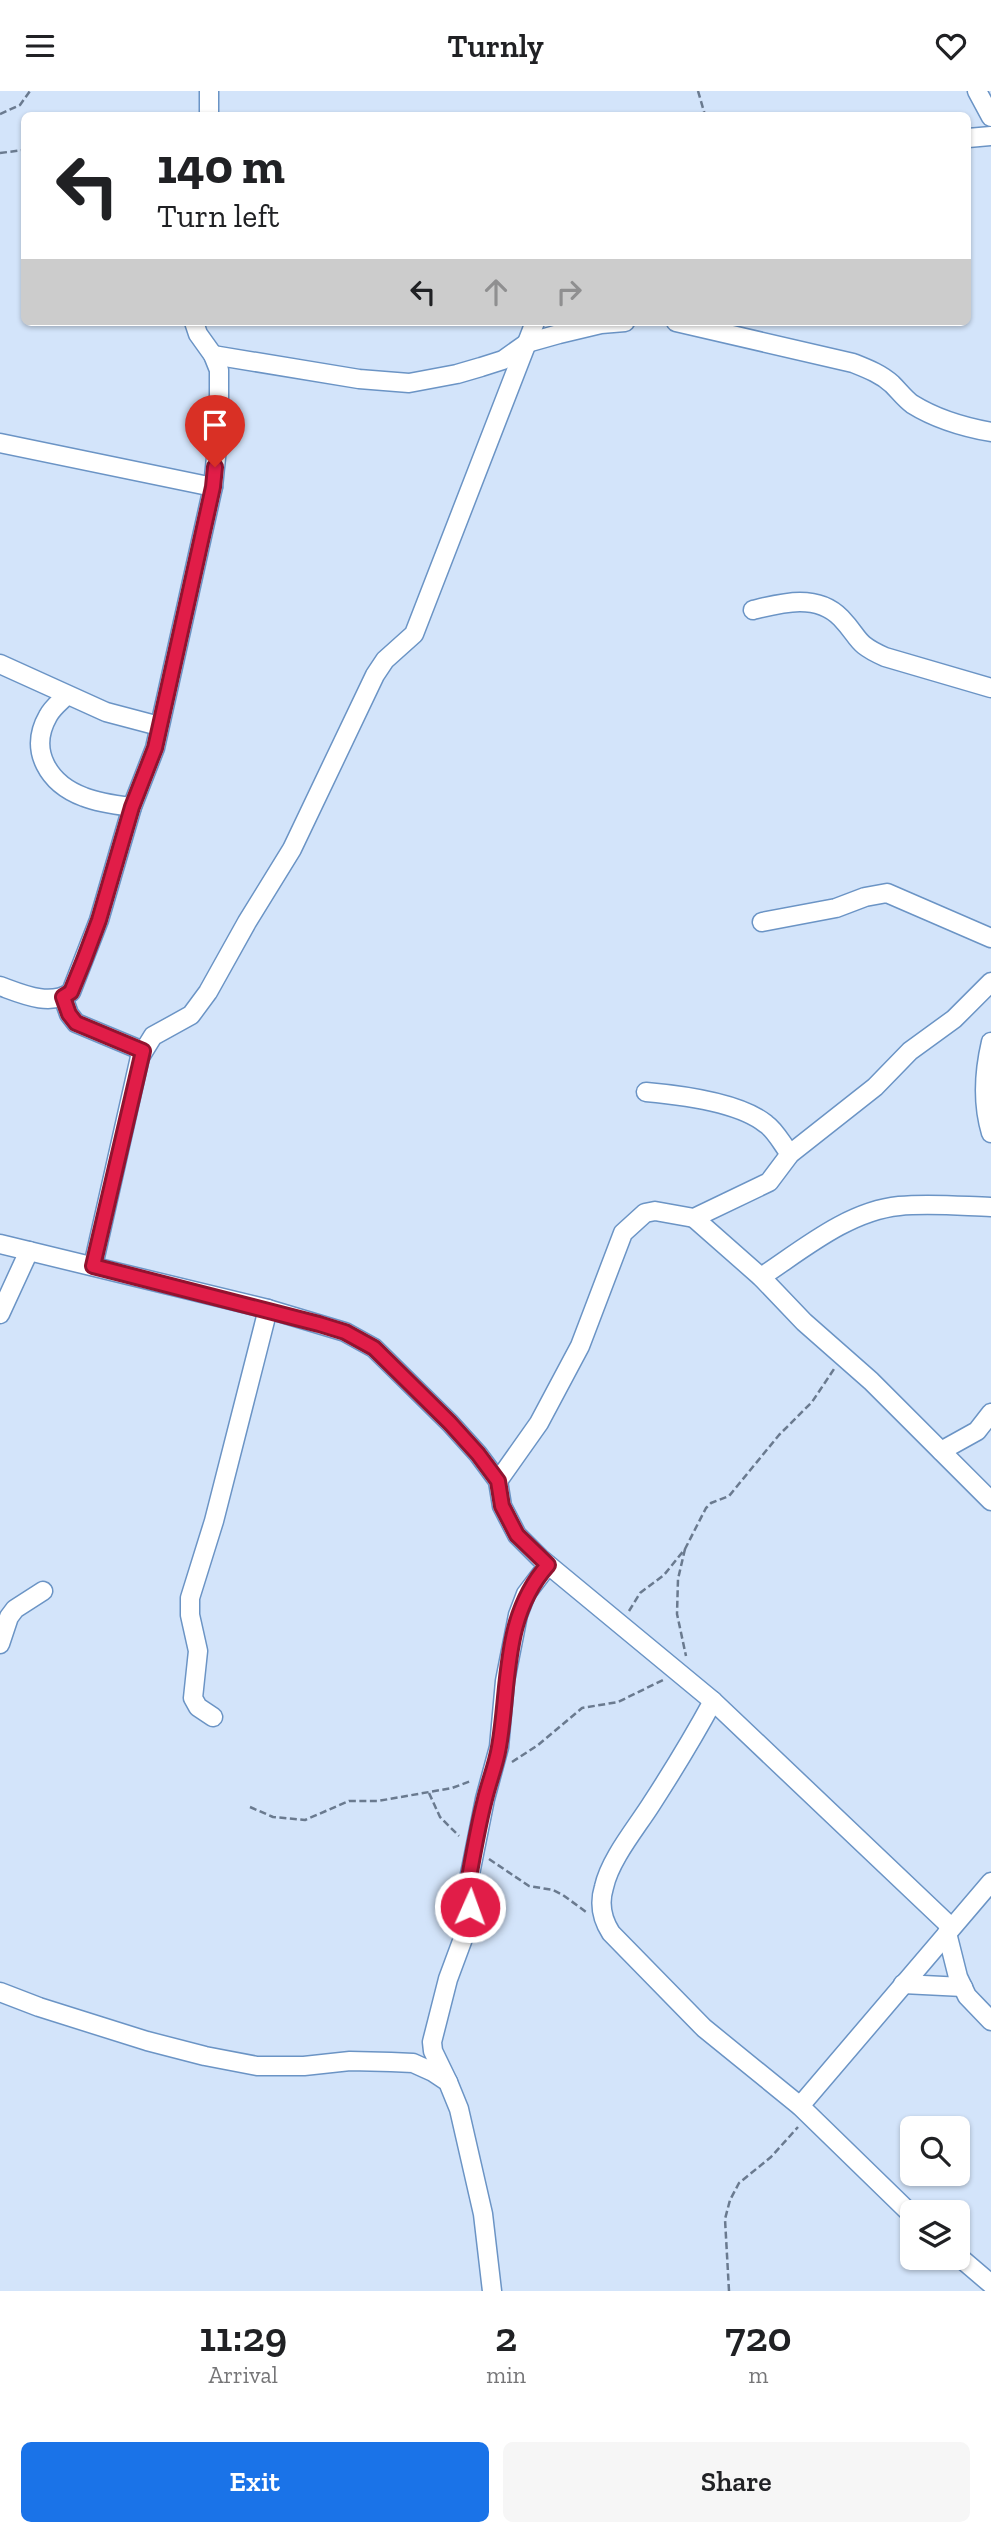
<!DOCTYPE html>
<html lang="en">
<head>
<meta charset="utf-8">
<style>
  :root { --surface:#fff; --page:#f6f6f6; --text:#202124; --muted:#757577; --accent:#1a73e8 }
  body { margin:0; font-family:"Zilla Slab",serif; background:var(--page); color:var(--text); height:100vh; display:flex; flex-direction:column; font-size:26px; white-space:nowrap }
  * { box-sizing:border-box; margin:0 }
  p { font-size:23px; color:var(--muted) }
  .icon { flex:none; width:38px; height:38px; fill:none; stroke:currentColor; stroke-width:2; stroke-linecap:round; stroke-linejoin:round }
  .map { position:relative; height:2200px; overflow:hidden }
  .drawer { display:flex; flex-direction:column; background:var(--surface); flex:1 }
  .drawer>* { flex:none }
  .guide { position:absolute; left:21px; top:21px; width:950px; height:214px; border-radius:10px; box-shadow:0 2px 5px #0004; background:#fff; color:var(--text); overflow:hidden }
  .fabs { position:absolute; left:900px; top:2025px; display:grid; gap:14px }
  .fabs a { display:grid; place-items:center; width:70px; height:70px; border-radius:10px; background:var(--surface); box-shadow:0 2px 5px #0004; font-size:35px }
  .pin { position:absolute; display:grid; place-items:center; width:60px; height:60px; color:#fff; margin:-72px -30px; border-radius:50% 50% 50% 0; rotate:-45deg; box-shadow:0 0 7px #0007 }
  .pin .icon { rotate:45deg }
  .me { position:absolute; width:77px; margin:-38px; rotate:2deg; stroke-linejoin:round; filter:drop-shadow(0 0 5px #0008) }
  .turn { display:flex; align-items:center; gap:24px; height:147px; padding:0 21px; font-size:32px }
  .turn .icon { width:91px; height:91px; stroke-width:2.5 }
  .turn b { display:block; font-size:49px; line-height:60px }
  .lanes { display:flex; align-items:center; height:66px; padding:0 21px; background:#0003; justify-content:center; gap:35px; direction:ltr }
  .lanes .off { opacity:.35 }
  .eta { display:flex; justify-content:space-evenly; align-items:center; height:119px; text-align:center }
  .eta b { font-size:42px; font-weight:600; line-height:49px }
  .primary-button { display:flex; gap:14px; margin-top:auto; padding:14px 21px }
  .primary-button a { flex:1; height:80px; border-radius:10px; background:var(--accent); color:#fff; font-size:28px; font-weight:600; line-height:80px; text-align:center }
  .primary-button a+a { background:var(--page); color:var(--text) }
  header { display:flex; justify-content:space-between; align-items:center; height:91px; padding:0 21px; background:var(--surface); font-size:32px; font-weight:600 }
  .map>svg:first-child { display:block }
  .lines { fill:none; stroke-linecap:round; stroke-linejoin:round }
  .minor-casing { stroke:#6b94c5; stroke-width:21 }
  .path { stroke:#6a7a8f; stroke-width:2.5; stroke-dasharray:7 3.5; stroke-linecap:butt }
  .minor { stroke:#fff; stroke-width:18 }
  .route-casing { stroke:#92132f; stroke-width:18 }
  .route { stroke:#e11d48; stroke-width:12 }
</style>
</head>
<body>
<header><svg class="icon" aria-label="menu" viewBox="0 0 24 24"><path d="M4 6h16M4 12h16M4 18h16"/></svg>Turnly<svg class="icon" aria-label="heart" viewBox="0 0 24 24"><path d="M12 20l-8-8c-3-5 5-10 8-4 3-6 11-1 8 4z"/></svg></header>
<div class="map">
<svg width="991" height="2200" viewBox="0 0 991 2200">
  <rect width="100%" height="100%" fill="#d3e4fa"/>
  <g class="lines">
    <defs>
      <g id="minor">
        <polyline points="977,0 991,26"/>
        <polyline points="209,24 209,0"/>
        <polyline points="968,47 991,45"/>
        <path d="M676 231 853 272C868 278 881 283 892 293 899 300 905 308 912 313 936 328 963 336 991 341"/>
        <polyline points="213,264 359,288 409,292 457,283 481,276 503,269 527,252 559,243 601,233 625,231"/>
        <polyline points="0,352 213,396"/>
        <path d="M753 519C781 512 817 502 841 527 861 548 854 552 885 566L991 597"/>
        <polyline points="0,573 106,621 159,635"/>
        <path d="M66 605C60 611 52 617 48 625 28 660 49 693 84 706 99 712 116 714 132 716"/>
        <polyline points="762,831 836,817 865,806 887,802 991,847"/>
        <path d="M0 895C22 903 50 916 71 901L99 829 132 716 155 657 213 396 219 337V279L213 264 198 243 194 231"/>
        <polyline points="63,906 69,923 76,932 143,960"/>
        <path d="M991 951C984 981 982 1012 991 1042"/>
        <path d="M646 1001C680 1004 739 1011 766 1033 776 1040 782 1053 790 1063"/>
        <polyline points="694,1127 761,1186 804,1231 871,1290 991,1410"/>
        <polyline points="0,1153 268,1218 345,1241 374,1257 450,1332 478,1363 498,1390 502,1415 517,1444 540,1467 713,1610 951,1836"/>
        <polyline points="93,1175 140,966 153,945 191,924 208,901 247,831 292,758 375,584 385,569 414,543 535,231"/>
        <path d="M761 1186C802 1159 848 1120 899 1115 929 1112 961 1115 991 1116"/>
        <polyline points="0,1223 29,1160"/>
        <polyline points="941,1360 977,1340 991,1322"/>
        <polyline points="498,1390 539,1332 580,1255 623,1142 645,1122 655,1120 694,1127 769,1091 790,1063 875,996 910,960 954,928 991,891"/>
        <polyline points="0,1553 9,1526 15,1518 43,1500"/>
        <path d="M713 1610C694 1645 674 1678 652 1712 637 1736 610 1768 604 1796 599 1812 602 1828 611 1842L704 1937 800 2015 912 2124"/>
        <polyline points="213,1626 198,1616 193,1607 198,1560 190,1524 190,1507 214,1430 268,1218"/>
        <polyline points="947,1842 958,1886 967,1905 991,1930"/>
        <polyline points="903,1893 963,1896"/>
        <polyline points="0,1901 39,1916 147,1950 205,1965 257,1975 304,1975 350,1970 391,1971 413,1972 433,1981 448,1991 459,2018 483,2123 492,2200"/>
        <polyline points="448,1991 433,1960 432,1951 448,1888 471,1826 466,1803 485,1708 499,1656 505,1590 518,1524 526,1503 548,1474"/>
        <polyline points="800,2015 991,1791"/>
        <polyline points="957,2164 991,2193"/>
      </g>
    </defs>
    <!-- minor casing -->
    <use href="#minor" class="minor-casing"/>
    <!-- path -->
    <g class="path">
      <polyline points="698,0 705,24"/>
      <polyline points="0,23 20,14 30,0"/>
      <polyline points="0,62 24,59"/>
      <polyline points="685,1458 678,1488 677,1523 686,1565"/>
      <polyline points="629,1520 640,1502 664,1484 685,1458 706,1417 711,1412 729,1405 779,1344 812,1311 834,1278"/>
      <polyline points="512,1671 538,1654 582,1617 618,1611 663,1589"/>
      <polyline points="429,1702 440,1726 459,1745"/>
      <polyline points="250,1716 273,1726 305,1729 349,1710 378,1710 452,1697 471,1690"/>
      <polyline points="489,1768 529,1795 553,1799 563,1804 586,1821"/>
      <polyline points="729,2200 725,2128 730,2109 739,2092 771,2066 798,2036"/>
    </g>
    <!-- minor -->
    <use href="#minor" class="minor"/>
  </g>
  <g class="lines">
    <defs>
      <path id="route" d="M215 376 213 396 155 657 132 716 99 829 84 869 71 901 63 906 69 923 76 932 143 960 93 1175 319 1233 345 1241 374 1257 450 1332 478 1363 498 1390 502 1415 517 1444 548 1474C502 1525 510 1593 499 1656 496 1674 489 1691 485 1708 477 1739 472 1771 466 1803L470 1816"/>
    </defs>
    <!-- route casing -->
    <use href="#route" class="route-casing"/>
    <!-- route -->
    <use href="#route" class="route"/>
  </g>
</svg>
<div class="fabs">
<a><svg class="icon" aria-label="search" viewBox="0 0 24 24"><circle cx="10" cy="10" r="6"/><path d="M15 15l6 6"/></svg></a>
<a><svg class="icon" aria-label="layers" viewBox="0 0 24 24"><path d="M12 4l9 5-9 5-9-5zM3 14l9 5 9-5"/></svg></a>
</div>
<div class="pin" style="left:215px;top:376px;background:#d93025"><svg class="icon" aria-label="arrive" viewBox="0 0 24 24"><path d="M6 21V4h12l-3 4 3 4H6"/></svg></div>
<svg class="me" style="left:470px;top:1816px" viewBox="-20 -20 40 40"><circle r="17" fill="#e11d48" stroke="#fff" stroke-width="3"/><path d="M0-11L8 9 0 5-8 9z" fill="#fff"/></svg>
<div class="guide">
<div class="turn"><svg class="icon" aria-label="left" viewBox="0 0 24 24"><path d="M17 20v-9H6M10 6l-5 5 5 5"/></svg><div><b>140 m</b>Turn left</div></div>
<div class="lanes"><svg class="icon" aria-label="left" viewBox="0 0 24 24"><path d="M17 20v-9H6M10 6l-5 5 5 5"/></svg><svg class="icon off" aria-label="ahead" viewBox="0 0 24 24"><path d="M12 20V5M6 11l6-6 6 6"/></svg><svg class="icon off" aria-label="right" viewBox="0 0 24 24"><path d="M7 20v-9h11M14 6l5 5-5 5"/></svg></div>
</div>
</div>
<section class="drawer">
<div class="eta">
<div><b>11:29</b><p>Arrival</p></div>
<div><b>2</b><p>min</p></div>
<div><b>720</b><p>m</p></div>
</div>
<div class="primary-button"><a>Exit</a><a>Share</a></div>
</section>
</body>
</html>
